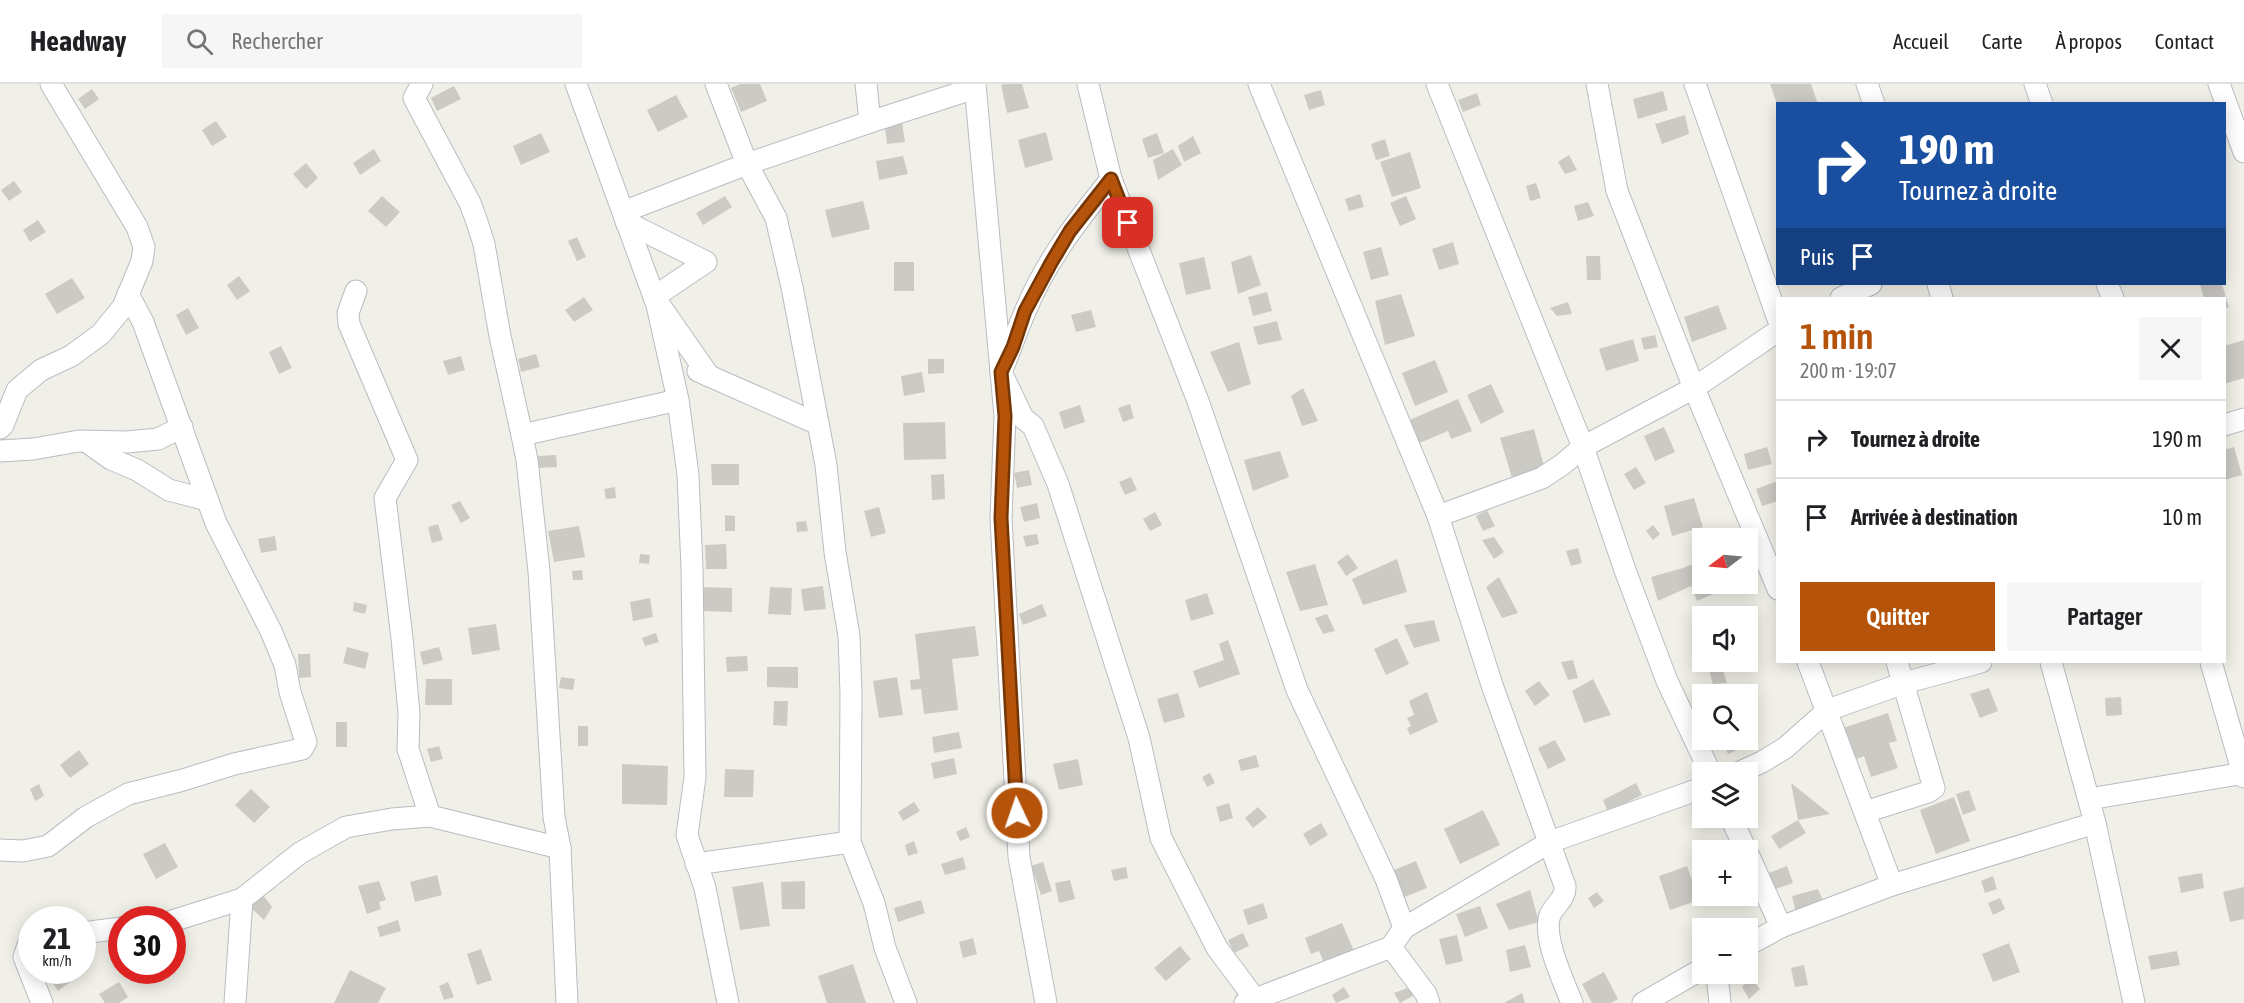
<!DOCTYPE html>
<html lang="fr">
<head>
<meta charset="utf-8">
<style>
  :root { --surface:#fff; --page:#f6f6f6; --text:#202124; --muted:#757577; --line:#e0e0e0; --accent:#b45309 }
  body { margin:0; font-family:"Asap Condensed",sans-serif; background:var(--page); color:var(--text); height:100vh; display:flex; flex-direction:column; font-size:22px; white-space:nowrap }
  * { box-sizing:border-box; margin:0 }
  p { font-size:20px; color:var(--muted) }
  .icon { flex:none; width:33px; height:33px; fill:none; stroke:currentColor; stroke-width:2; stroke-linecap:round; stroke-linejoin:round }
  .map { position:relative; flex:1; overflow:hidden }
  .drawer { position:absolute; left:1776px; top:213px; width:450px; height:366px; display:flex; flex-direction:column; background:var(--surface); border-radius:0px; box-shadow:0 3px 15px #0003 }
  .drawer>* { flex:none }
  .top-card { position:absolute; left:1776px; top:18px; width:450px; height:183px; border-radius:0px; box-shadow:0 3px 15px #0003; background:#1a4fa0; color:#fff; overflow:hidden }
  .needle { width:39px; rotate:254deg }
  .fabs { position:absolute; left:1692px; top:444px; display:grid; gap:12px }
  .fabs a { display:grid; place-items:center; width:66px; height:66px; border-radius:0px; background:var(--surface); box-shadow:0 3px 15px #0003; font-size:30px }
  .speed { position:absolute; left:18px; top:822px; display:flex; gap:12px; font-size:30px; font-weight:700; text-align:center }
  .speed>* { display:grid; place-content:center; width:78px; height:78px; border-radius:50%; background:var(--surface); box-shadow:0 3px 15px #0003; line-height:1 }
  .speed small { font-size:15px; font-weight:400 }
  .speed .limit { border:9px solid #d22; background:#fff; color:#111 }
  .pin { position:absolute; display:grid; place-items:center; width:51px; height:51px; color:#fff; margin:-26px; border-radius:12px; box-shadow:0 3px 9px #0006 }
  .me { position:absolute; width:66px; margin:-33px; rotate:357deg; stroke-linejoin:round; filter:drop-shadow(0 0 4px #0008) }
  .turn { display:flex; align-items:center; gap:21px; height:126px; padding:0 24px; font-size:27px }
  .turn .icon { width:78px; height:78px; stroke-width:2.5 }
  .turn b { display:block; font-size:42px; line-height:51px }
  .then { display:flex; align-items:center; height:57px; padding:0 24px; background:#0003; gap:12px; font-size:22px }
  .round { display:grid; place-items:center; flex:none; width:63px; height:63px; border-radius:0px; background:var(--page) }
  .headline { display:flex; align-items:center; justify-content:space-between; height:102px; padding:0 24px }
  h1 { font-size:36px; font-weight:600; line-height:45px; color:var(--accent) }
  .button { display:flex; gap:12px; margin-top:auto; padding:12px 24px }
  .button a { flex:1; height:69px; border-radius:0px; background:var(--accent); color:#fff; font-size:24px; font-weight:600; line-height:69px; text-align:center }
  .button a+a { background:var(--page); color:var(--text) }
  ul { padding:0; list-style:none }
  li { display:flex; align-items:center; gap:18px; height:78px; padding:0 24px; border-top:2px solid var(--line) }
  li div { flex:1 }
  li b { display:block; font-size:22px }
  li em { font-style:normal }
  header { display:flex; align-items:center; gap:36px; box-sizing:border-box; height:84px; padding:0 30px; background:var(--surface); border-bottom:2px solid var(--line) }
  header strong { font-size:28px }
  nav { display:flex; gap:33px; margin-inline-start:auto; font-size:21px }
  .search { width:420px; height:54px; background:var(--page); display:flex; align-items:center; gap:15px; box-sizing:border-box; padding:0 21px; border-radius:0px; color:var(--muted); font-size:22px }
  .map>svg:first-child { display:block }
  .building { fill:#cccac5 }
  .lines { fill:none; stroke-linecap:round; stroke-linejoin:round }
  .street-casing { stroke:#babcc1; stroke-width:23 }
  .street { stroke:#fff; stroke-width:21 }
  .route-casing { stroke:#753606; stroke-width:15 }
  .route { stroke:#b45309; stroke-width:10 }
</style>
</head>
<body>
<header>
<strong>Headway</strong>
<div class="search"><svg class="icon" aria-label="search" viewBox="0 0 24 24"><circle cx="10" cy="10" r="6"/><path d="M15 15l6 6"/></svg>Rechercher</div>
<nav><a>Accueil</a><a>Carte</a><a>À propos</a><a>Contact</a></nav>
</header>
<div class="map">
<svg width="2244" height="919" viewBox="0 0 2244 919">
  <rect width="100%" height="100%" fill="#f1f0e8"/>
  <!-- building -->
  <g class="building">
    <polygon points="740,0 760,0 767,17 741,28 731,4"/>
    <polygon points="1005,0 1022,0 1029,24 1007,29 1001,1"/>
    <polygon points="1770,0 1811,0 1818,20 1777,20"/>
    <polygon points="454,2 461,15 437,27 431,14"/>
    <polygon points="92,5 99,15 85,25 78,15"/>
    <polygon points="1321,6 1325,21 1309,26 1304,11"/>
    <polygon points="1663,7 1668,26 1638,35 1633,15"/>
    <polygon points="1477,9 1481,21 1463,28 1458,16"/>
    <polygon points="676,11 688,33 658,48 647,26"/>
    <polygon points="1685,31 1689,50 1662,60 1655,40"/>
    <polygon points="901,32 905,58 887,60 884,35"/>
    <polygon points="216,37 227,53 212,62 202,46"/>
    <polygon points="1046,48 1053,76 1025,84 1018,56"/>
    <polygon points="541,49 550,68 521,81 513,62"/>
    <polygon points="1157,49 1164,69 1148,74 1142,55"/>
    <polygon points="1193,52 1201,69 1184,78 1178,62"/>
    <polygon points="1385,55 1390,72 1376,76 1371,60"/>
    <polygon points="374,65 381,77 360,91 353,79"/>
    <polygon points="1173,65 1182,81 1158,96 1153,76"/>
    <polygon points="1410,68 1421,104 1392,113 1380,78"/>
    <polygon points="1569,71 1577,86 1565,90 1558,78"/>
    <polygon points="903,72 908,90 879,96 876,77"/>
    <polygon points="306,79 318,94 306,105 293,90"/>
    <polygon points="14,97 22,108 9,117 1,106"/>
    <polygon points="1536,99 1541,114 1530,117 1526,102"/>
    <polygon points="1360,110 1364,123 1349,127 1345,115"/>
    <polygon points="382,112 400,128 386,143 368,127"/>
    <polygon points="725,112 732,123 703,141 696,129"/>
    <polygon points="1406,112 1416,135 1400,142 1390,119"/>
    <polygon points="863,117 870,145 832,154 825,126"/>
    <polygon points="1588,118 1594,132 1578,137 1574,122"/>
    <polygon points="38,136 46,148 30,158 23,146"/>
    <polygon points="577,153 586,173 577,177 568,157"/>
    <polygon points="1453,158 1459,180 1439,186 1432,165"/>
    <polygon points="1381,163 1389,191 1371,196 1363,168"/>
    <polygon points="1251,171 1261,201 1238,210 1231,178"/>
    <polygon points="1586,172 1600,172 1601,196 1587,196"/>
    <polygon points="1204,173 1211,205 1186,211 1179,179"/>
    <rect x="894" y="178" width="20" height="29"/>
    <polygon points="239,192 250,207 237,216 227,201"/>
    <polygon points="72,194 85,214 57,230 45,210"/>
    <polygon points="2200,200 2222,200 2229,223 2224,225 2224,214 2204,214"/>
    <polygon points="1267,208 1272,227 1253,232 1248,213"/>
    <polygon points="1401,210 1415,252 1385,261 1375,217"/>
    <polygon points="584,213 593,226 574,238 565,226"/>
    <polygon points="1568,218 1572,230 1557,232 1550,224"/>
    <polygon points="1718,221 1727,245 1692,258 1684,233"/>
    <polygon points="188,224 199,244 186,251 176,231"/>
    <polygon points="1091,226 1096,243 1076,248 1071,231"/>
    <polygon points="1277,237 1282,256 1258,261 1253,243"/>
    <polygon points="1655,251 1658,263 1644,266 1641,254"/>
    <polygon points="1633,255 1639,277 1606,287 1599,265"/>
    <polygon points="2244,256 2244,294 2224,300 2224,262"/>
    <polygon points="1239,258 1251,300 1228,308 1210,268"/>
    <polygon points="281,262 292,284 279,290 269,268"/>
    <polygon points="536,270 540,283 521,288 518,275"/>
    <polygon points="461,272 465,286 448,291 443,277"/>
    <polygon points="928,275 944,275 944,289 928,290"/>
    <polygon points="1435,276 1448,308 1415,322 1402,289"/>
    <polygon points="922,288 925,308 904,312 901,292"/>
    <polygon points="1491,300 1504,328 1481,340 1467,311"/>
    <polygon points="1303,304 1318,337 1302,342 1291,312"/>
    <polygon points="1458,315 1472,347 1451,355 1448,347 1417,360 1407,337"/>
    <polygon points="1130,320 1134,334 1123,338 1118,324"/>
    <polygon points="1080,321 1085,338 1064,345 1059,328"/>
    <polygon points="945,338 946,375 904,376 903,339"/>
    <polygon points="1664,343 1675,368 1655,377 1644,352"/>
    <polygon points="1534,345 1544,382 1513,397 1500,354"/>
    <polygon points="1767,363 1772,380 1748,386 1744,370"/>
    <polygon points="2234,363 2242,391 2224,396 2224,366"/>
    <polygon points="1280,367 1289,393 1253,407 1244,376"/>
    <polygon points="556,371 557,383 538,384 537,372"/>
    <polygon points="711,380 739,380 739,401 712,401"/>
    <polygon points="1636,383 1646,399 1634,406 1624,390"/>
    <polygon points="1029,386 1032,401 1017,404 1014,389"/>
    <polygon points="944,390 945,415 932,416 931,391"/>
    <polygon points="1131,393 1137,406 1125,411 1119,398"/>
    <polygon points="1778,397 1778,417 1762,422 1756,405"/>
    <polygon points="615,403 616,414 606,415 604,405"/>
    <polygon points="1694,414 1703,443 1672,452 1664,422"/>
    <polygon points="460,417 470,434 461,439 451,421"/>
    <polygon points="1037,419 1040,434 1024,438 1020,423"/>
    <polygon points="879,423 886,449 871,453 864,427"/>
    <polygon points="1487,426 1495,442 1483,447 1476,432"/>
    <polygon points="1155,428 1162,441 1150,447 1143,435"/>
    <polygon points="725,431 735,432 735,447 725,447"/>
    <polygon points="806,437 808,447 797,448 796,438"/>
    <polygon points="438,440 443,456 432,459 428,443"/>
    <polygon points="1653,441 1660,450 1653,456 1646,447"/>
    <polygon points="579,442 585,473 554,478 548,447"/>
    <polygon points="1037,450 1039,460 1026,463 1023,452"/>
    <polygon points="275,452 277,466 261,469 258,455"/>
    <polygon points="1494,453 1504,468 1494,475 1482,456"/>
    <polygon points="726,460 727,485 706,485 705,461"/>
    <polygon points="1578,464 1582,479 1571,482 1566,467"/>
    <polygon points="640,470 650,471 649,480 639,479"/>
    <polygon points="1348,470 1358,484 1346,492 1337,478"/>
    <polygon points="1397,475 1407,508 1363,521 1352,495"/>
    <polygon points="1702,476 1702,500 1737,500 1697,517 1691,502 1658,517 1651,493 1683,484"/>
    <polygon points="1315,480 1328,521 1300,527 1286,488"/>
    <polygon points="582,486 583,496 573,496 572,487"/>
    <polygon points="1499,493 1518,529 1502,534 1486,503"/>
    <polygon points="823,502 826,525 804,527 801,505"/>
    <polygon points="699,503 732,504 732,528 699,527"/>
    <polygon points="770,503 792,504 791,531 768,530"/>
    <polygon points="1207,509 1214,530 1191,537 1185,516"/>
    <polygon points="650,514 653,533 633,537 630,518"/>
    <polygon points="354,518 367,521 365,530 353,527"/>
    <polygon points="1042,520 1047,532 1023,541 1019,530"/>
    <polygon points="1327,530 1335,547 1323,550 1315,534"/>
    <polygon points="1434,536 1440,557 1414,564 1404,541"/>
    <polygon points="496,540 500,566 472,571 468,544"/>
    <polygon points="975,542 979,572 952,575 958,626 924,630 921,605 911,606 910,596 920,595 915,550"/>
    <polygon points="656,549 659,558 645,562 642,554"/>
    <polygon points="1397,554 1409,580 1386,591 1374,565"/>
    <polygon points="1228,556 1240,590 1199,604 1193,587 1224,576 1219,560"/>
    <polygon points="347,563 369,569 365,585 343,579"/>
    <polygon points="439,563 443,576 423,581 420,568"/>
    <polygon points="298,570 310,570 311,593 299,594"/>
    <polygon points="747,572 748,587 727,588 726,573"/>
    <polygon points="1573,576 1578,594 1568,596 1561,578"/>
    <polygon points="1720,578 1727,599 1713,600 1707,579"/>
    <polygon points="767,583 798,583 798,604 767,603"/>
    <polygon points="561,593 575,595 573,606 559,604"/>
    <polygon points="897,593 903,631 879,634 873,597"/>
    <polygon points="426,595 452,595 452,621 425,621"/>
    <polygon points="1593,595 1611,631 1584,639 1572,607"/>
    <polygon points="1539,597 1550,611 1535,622 1525,607"/>
    <polygon points="1989,604 1998,627 1980,634 1970,610"/>
    <polygon points="1427,608 1438,638 1410,651 1407,644 1411,642 1407,634 1414,631 1409,617"/>
    <polygon points="1178,609 1185,633 1164,639 1157,615"/>
    <polygon points="2121,613 2122,631 2106,632 2105,614"/>
    <polygon points="774,617 788,617 787,642 773,641"/>
    <polygon points="1888,629 1897,657 1889,659 1898,684 1871,693 1864,672 1851,677 1840,645"/>
    <rect x="336" y="638" width="11" height="25"/>
    <rect x="578" y="642" width="10" height="20"/>
    <polygon points="1748,645 1753,659 1728,670 1722,656 1748,656"/>
    <polygon points="959,648 962,664 934,669 932,653"/>
    <polygon points="1555,656 1566,676 1548,685 1538,664"/>
    <polygon points="439,662 443,675 431,678 427,665"/>
    <polygon points="79,666 89,680 70,694 60,681"/>
    <polygon points="1256,671 1259,683 1241,687 1238,676"/>
    <polygon points="954,674 957,690 934,695 931,679"/>
    <polygon points="1078,675 1083,701 1059,706 1053,680"/>
    <polygon points="622,680 668,682 667,721 622,720"/>
    <polygon points="725,685 754,686 753,713 724,713"/>
    <polygon points="1210,689 1215,699 1207,703 1202,693"/>
    <polygon points="1636,699 1642,711 1608,728 1603,716"/>
    <polygon points="1791,699 1830,730 1798,736 1806,749 1779,765 1771,752 1798,736"/>
    <polygon points="39,700 44,712 35,717 30,705"/>
    <polygon points="251,705 270,723 254,739 235,721"/>
    <polygon points="1969,706 1976,726 1963,731 1956,710"/>
    <polygon points="1954,713 1970,757 1936,770 1920,726"/>
    <polygon points="914,718 920,727 903,737 898,728"/>
    <polygon points="1229,719 1233,734 1220,738 1216,723"/>
    <polygon points="1258,723 1267,733 1253,744 1245,734"/>
    <polygon points="1483,726 1500,761 1460,780 1444,745"/>
    <polygon points="1321,739 1328,751 1310,762 1303,750"/>
    <polygon points="966,743 970,753 960,757 956,748"/>
    <polygon points="914,757 918,769 908,772 905,761"/>
    <polygon points="165,759 178,783 156,795 143,770"/>
    <polygon points="963,773 966,785 945,791 941,780"/>
    <polygon points="1416,777 1427,804 1395,817 1384,790"/>
    <polygon points="1043,778 1052,807 1041,811 1031,782"/>
    <polygon points="1687,782 1699,816 1670,826 1659,792"/>
    <polygon points="1787,782 1793,799 1770,807 1764,791"/>
    <polygon points="1126,783 1128,794 1114,797 1111,786"/>
    <polygon points="2202,789 2204,804 2181,809 2178,793"/>
    <polygon points="437,791 442,811 415,818 410,798"/>
    <polygon points="1993,792 1997,805 1985,809 1981,797"/>
    <polygon points="1070,796 1075,815 1059,819 1055,799"/>
    <polygon points="379,797 386,816 379,818 381,825 367,830 358,802"/>
    <polygon points="805,797 805,825 782,825 781,798"/>
    <polygon points="763,798 770,842 740,846 732,803"/>
    <polygon points="2244,803 2244,835 2230,838 2223,808"/>
    <polygon points="1818,805 1827,826 1796,829 1792,812"/>
    <polygon points="1530,806 1539,838 1509,846 1496,820"/>
    <polygon points="261,808 272,823 264,836 250,823"/>
    <polygon points="1597,808 1604,817 1594,824 1588,814"/>
    <polygon points="2000,814 2005,825 1993,831 1988,819"/>
    <polygon points="921,816 925,829 898,838 894,824"/>
    <polygon points="1263,819 1268,834 1248,841 1243,826"/>
    <polygon points="1480,822 1488,844 1465,853 1456,830"/>
    <polygon points="398,836 401,847 380,853 377,843"/>
    <polygon points="1342,839 1354,867 1324,879 1319,867 1311,870 1305,854"/>
    <polygon points="1243,849 1249,862 1234,869 1228,856"/>
    <polygon points="1457,851 1463,877 1446,881 1439,855"/>
    <polygon points="973,854 977,870 963,874 959,858"/>
    <polygon points="2009,859 2020,888 1993,898 1982,870"/>
    <polygon points="1525,861 1531,883 1510,888 1506,866"/>
    <polygon points="1180,862 1191,875 1166,897 1154,884"/>
    <polygon points="481,865 492,896 477,901 467,870"/>
    <polygon points="2177,867 2180,881 2151,886 2148,872"/>
    <polygon points="853,880 866,919 827,919 818,892"/>
    <polygon points="1804,881 1808,901 1795,903 1791,884"/>
    <polygon points="44,886 70,886 75,894 58,907"/>
    <polygon points="350,886 386,904 378,919 334,919"/>
    <polygon points="1604,888 1618,915 1611,919 1592,919 1582,900"/>
    <polygon points="1751,893 1760,905 1749,915 1742,903"/>
    <polygon points="119,898 128,913 119,919 105,919 99,910"/>
    <polygon points="448,898 454,913 444,916 439,902"/>
    <polygon points="1344,903 1350,913 1336,919 1332,911"/>
    <polygon points="1410,903 1414,911 1400,919 1394,909"/>
    <polygon points="1522,909 1525,919 1504,919"/>
  </g>
  <g class="lines">
    <defs>
      <g id="street">
        <polyline points="422,0 414,14 470,119 477,138 484,160 500,252 522,351 527,376 539,487 554,733 560,764 567,919"/>
        <polyline points="576,0 657,221 678,316 688,391 692,484 695,693 687,751 705,804 728,919"/>
        <polyline points="716,0 747,80 776,134 792,203 826,381 835,468 849,552 851,610 850,758 874,819 885,864 906,919"/>
        <polyline points="866,0 870,38 975,4"/>
        <polyline points="975,0 1005,332 1001,434 1019,773 1046,919"/>
        <polyline points="1088,0 1111,95 1198,317 1297,606 1386,795 1404,844"/>
        <path d="M1259 0 1438 432 1493 604 1565 802C1566 815 1555 820 1550 831 1542 853 1564 898 1572 919"/>
        <polyline points="1437,0 1583,363 1626,489 1667,597 1710,688"/>
        <polyline points="1597,0 1617,107 1694,304 1778,505"/>
        <polyline points="1695,0 1778,235"/>
        <polyline points="1867,0 1874,20"/>
        <polyline points="2035,0 2042,20"/>
        <polyline points="2219,0 2244,68"/>
        <path d="M1111 95C1078 136 1045 178 1025 228 1016 248 1010 268 1001 288L1023 334 1033 342 1058 400 1139 654 1161 754 1217 864 1258 919"/>
        <polyline points="623,128 747,80 870,38"/>
        <polyline points="626,138 706,178 654,213 709,292"/>
        <polyline points="1938,200 1942,214"/>
        <polyline points="2107,200 2113,214"/>
        <polyline points="356,207 348,229 349,240 407,376 385,414 402,554 409,629 408,665 430,732"/>
        <polyline points="1841,214 1871,200"/>
        <polyline points="698,287 818,340"/>
        <polyline points="2224,341 2244,335"/>
        <polyline points="0,344 3,341 17,306 41,286 71,272 101,250 123,223 142,177 144,163 137,143 51,0"/>
        <polyline points="522,351 678,316"/>
        <polyline points="87,358 111,375 137,386 169,406 207,416"/>
        <polyline points="0,367 33,365 79,357 127,358 158,355 182,343"/>
        <polyline points="1438,432 1542,394 1563,380 1583,363 1694,304 1778,247"/>
        <polyline points="1808,578 1892,801"/>
        <polyline points="2051,578 2095,739 2134,919"/>
        <polyline points="2211,578 2244,693"/>
        <polyline points="1740,688 1762,678 1785,664 1828,626 1904,599 1981,578"/>
        <polyline points="2089,715 2244,689"/>
        <polyline points="1865,728 1928,708 1934,704 1897,578"/>
        <polyline points="1731,734 1746,766"/>
        <polyline points="0,766 23,767 48,762 86,733 128,710 183,696 234,680 302,665 306,658 290,608 285,581 271,547 216,439 143,238 128,210"/>
        <polyline points="1748,770 1781,843"/>
        <polyline points="696,780 850,758"/>
        <polyline points="172,837 242,815"/>
        <polyline points="82,849 122,844"/>
        <polyline points="32,859 28,861 24,873 42,919"/>
        <polyline points="1748,861 1781,843 1892,801 2095,739"/>
        <polyline points="1391,863 1426,910 1429,919"/>
        <polyline points="1717,890 1720,919"/>
        <polyline points="235,919 242,815 300,769 346,743 392,735 430,732 560,764"/>
        <polyline points="1245,919 1391,863 1404,844 1550,758 1702,704"/>
        <polyline points="1643,919 1702,885"/>
      </g>
    </defs>
    <!-- street casing -->
    <use href="#street" class="street-casing"/>
    <!-- street -->
    <use href="#street" class="street"/>
  </g>
  <g class="lines">
    <defs>
      <polyline id="route" points="1017,729 1001,434 1005,332 1001,288 1013,263 1025,227 1051,179 1070,147 1111,95 1128,139"/>
    </defs>
    <!-- route casing -->
    <use href="#route" class="route-casing"/>
    <!-- route -->
    <use href="#route" class="route"/>
  </g>
</svg>
<div class="fabs">
<a><svg class="needle" viewBox="-14 -14 28 28"><path d="M0-13l5 13h-10z" fill="#e53935"/><path d="M0 13l5-13h-10z" fill="#757577"/></svg></a>
<a><svg class="icon" aria-label="sound" viewBox="0 0 24 24"><path d="M4 9h4l5-4v14l-5-4H4zM17 9q2 3 0 6"/></svg></a>
<a><svg class="icon" aria-label="search" viewBox="0 0 24 24"><circle cx="10" cy="10" r="6"/><path d="M15 15l6 6"/></svg></a>
<a><svg class="icon" aria-label="layers" viewBox="0 0 24 24"><path d="M12 4l9 5-9 5-9-5zM3 14l9 5 9-5"/></svg></a>
<a>+</a>
<a>−</a>
</div>
<div class="speed"><div>21<small>km/h</small></div><div class="limit">30</div></div>
<div class="pin" style="left:1128px;top:139px;background:#d93025"><svg class="icon" aria-label="arrive" viewBox="0 0 24 24"><path d="M6 21V4h12l-3 4 3 4H6"/></svg></div>
<svg class="me" style="left:1017px;top:729px" viewBox="-20 -20 40 40"><circle r="17" fill="#b45309" stroke="#fff" stroke-width="3"/><path d="M0-11L8 9 0 5-8 9z" fill="#fff"/></svg>
<div class="top-card">
<div class="turn"><svg class="icon" aria-label="right" viewBox="0 0 24 24"><path d="M7 20v-9h11M14 6l5 5-5 5"/></svg><div><b>190 m</b>Tournez à droite</div></div>
<div class="then">Puis<svg class="icon" aria-label="arrive" viewBox="0 0 24 24"><path d="M6 21V4h12l-3 4 3 4H6"/></svg></div>
</div>
<section class="drawer">
<div class="headline"><div><h1>1 min</h1><p>200 m · 19:07</p></div><a class="round"><svg class="icon" aria-label="close" viewBox="0 0 24 24"><path d="M6 6l12 12M18 6L6 18"/></svg></a></div>
<ul>
<li><svg class="icon" aria-label="right" viewBox="0 0 24 24"><path d="M7 20v-9h11M14 6l5 5-5 5"/></svg><div><b>Tournez à droite</b></div><em>190 m</em></li>
<li><svg class="icon" aria-label="arrive" viewBox="0 0 24 24"><path d="M6 21V4h12l-3 4 3 4H6"/></svg><div><b>Arrivée à destination</b></div><em>10 m</em></li>
</ul>
<div class="button"><a>Quitter</a><a>Partager</a></div>
</section>
</div>
</body>
</html>
